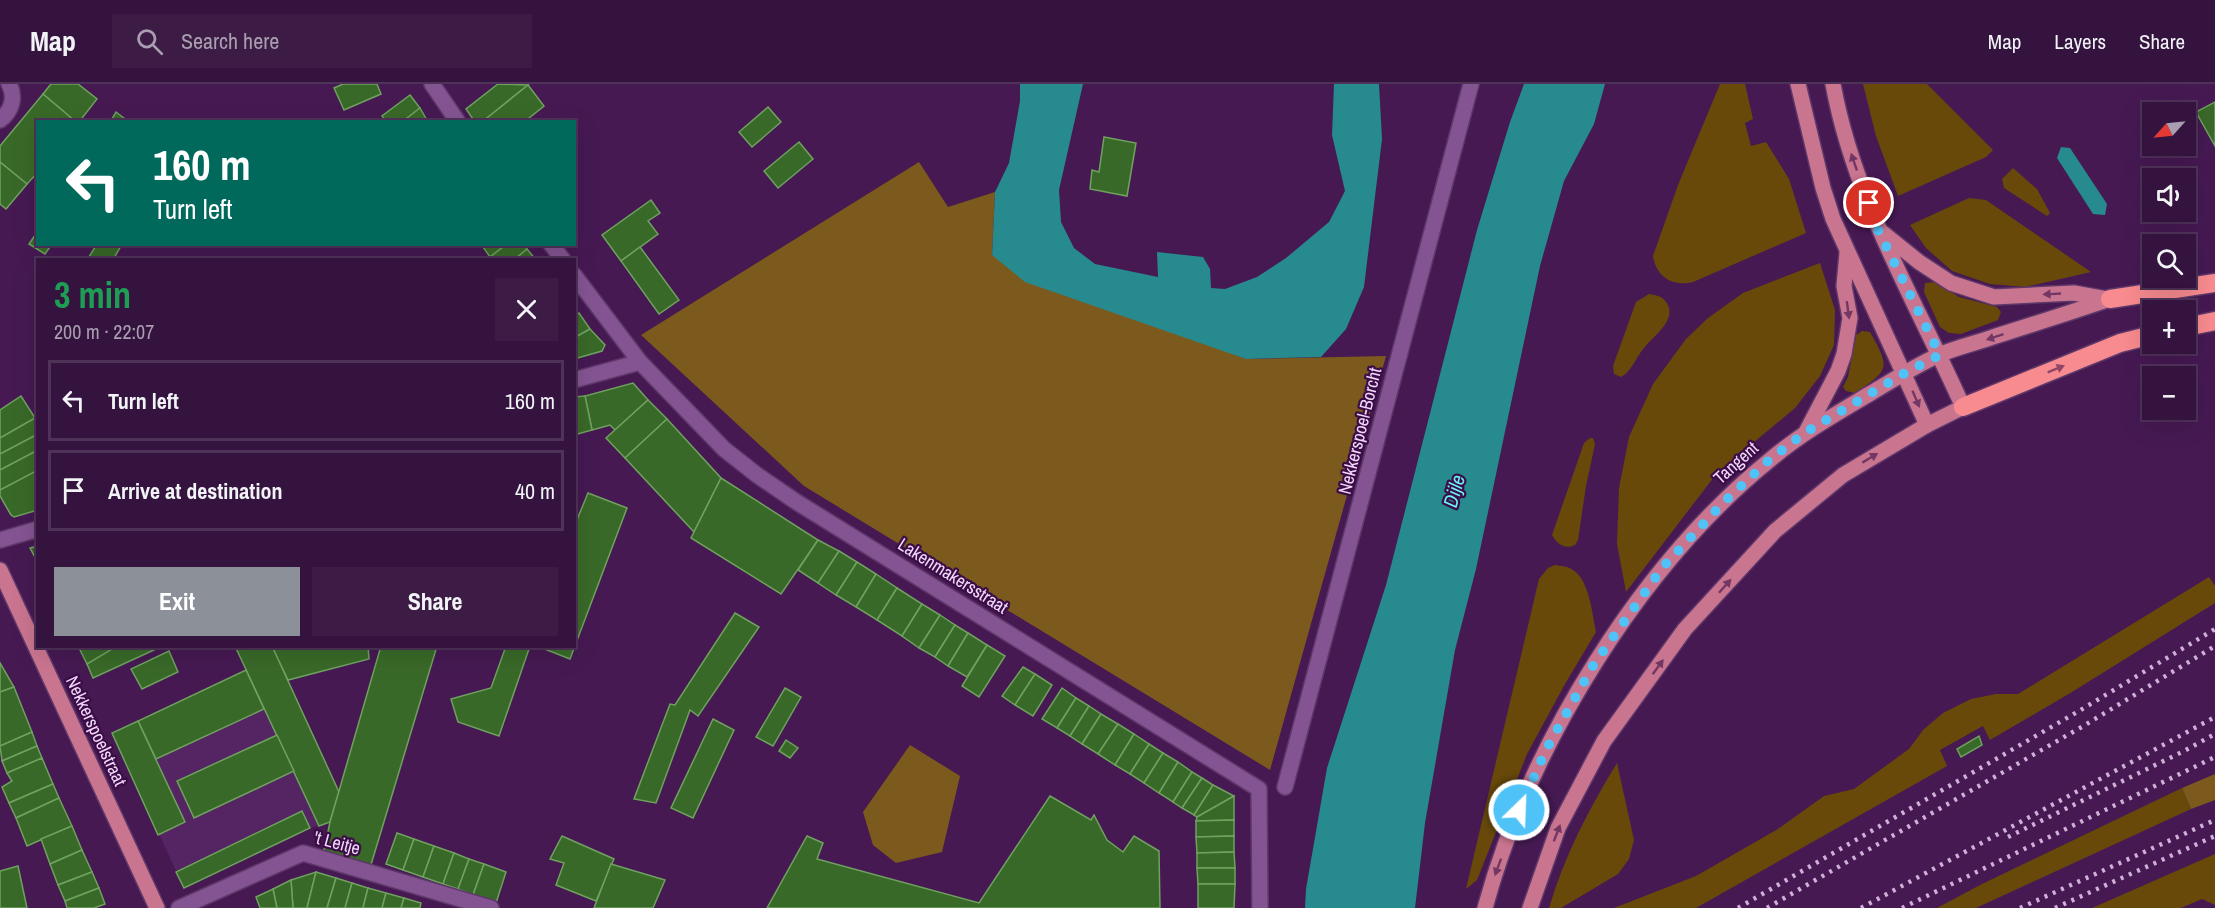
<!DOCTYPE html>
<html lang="en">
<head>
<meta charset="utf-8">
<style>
  :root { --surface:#34133e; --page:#3c1c45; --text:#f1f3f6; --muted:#a99eb0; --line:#4e3258; --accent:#8c9099 }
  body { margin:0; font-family:"Archivo Narrow",sans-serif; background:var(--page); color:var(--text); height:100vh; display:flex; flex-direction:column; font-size:22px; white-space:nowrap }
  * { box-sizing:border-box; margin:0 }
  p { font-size:20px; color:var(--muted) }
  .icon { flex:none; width:33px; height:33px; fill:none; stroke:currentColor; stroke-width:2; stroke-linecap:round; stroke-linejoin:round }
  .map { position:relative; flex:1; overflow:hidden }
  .side { position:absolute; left:36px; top:174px; width:540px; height:390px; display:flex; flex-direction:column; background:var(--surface); border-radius:0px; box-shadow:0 6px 24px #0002,0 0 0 2px var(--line) }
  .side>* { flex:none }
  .top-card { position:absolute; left:36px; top:36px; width:540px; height:126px; border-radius:0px; box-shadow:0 6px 24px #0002,0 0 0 2px var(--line); background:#00695c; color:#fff; overflow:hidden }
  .needle { width:39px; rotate:243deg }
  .fabs { position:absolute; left:2142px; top:18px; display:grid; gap:12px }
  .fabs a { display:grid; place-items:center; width:54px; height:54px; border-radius:0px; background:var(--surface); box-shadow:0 6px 24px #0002,0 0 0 2px var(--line); font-size:30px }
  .pin { position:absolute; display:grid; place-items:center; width:51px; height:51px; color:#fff; margin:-26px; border:3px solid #fff; border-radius:50%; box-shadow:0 2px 6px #0007 }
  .me { position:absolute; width:66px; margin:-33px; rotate:24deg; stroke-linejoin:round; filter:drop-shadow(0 0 4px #0008) }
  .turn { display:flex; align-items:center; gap:21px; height:126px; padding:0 18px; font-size:27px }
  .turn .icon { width:78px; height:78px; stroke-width:2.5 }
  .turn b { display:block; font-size:42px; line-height:51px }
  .round { display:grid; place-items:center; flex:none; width:63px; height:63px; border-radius:0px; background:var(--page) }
  .headline { display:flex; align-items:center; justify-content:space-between; height:102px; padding:0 18px }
  h1 { font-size:36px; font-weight:700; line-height:45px; color:#1e9e55 }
  .action { display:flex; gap:12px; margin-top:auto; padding:12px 18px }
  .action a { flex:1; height:69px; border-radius:0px; background:var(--accent); color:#fff; font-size:24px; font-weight:700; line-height:69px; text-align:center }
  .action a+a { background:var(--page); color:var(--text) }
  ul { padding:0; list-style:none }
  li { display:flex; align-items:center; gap:18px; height:81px; margin:0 12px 9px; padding:0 6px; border:3px solid var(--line); border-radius:0px }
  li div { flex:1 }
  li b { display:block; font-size:22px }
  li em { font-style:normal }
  header { display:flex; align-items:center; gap:36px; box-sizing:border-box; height:84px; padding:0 30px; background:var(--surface); border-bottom:2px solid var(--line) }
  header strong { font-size:28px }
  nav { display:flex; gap:33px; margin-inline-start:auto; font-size:21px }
  .search { width:420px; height:54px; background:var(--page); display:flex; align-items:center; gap:15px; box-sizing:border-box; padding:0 21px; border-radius:0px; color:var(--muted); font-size:22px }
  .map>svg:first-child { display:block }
  .built { fill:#552462 }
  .green { fill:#68490a }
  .forest { fill:#7c5a1d }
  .water { fill:#278a8e }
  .building { fill:#396929; stroke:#6fa15f; stroke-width:1.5 }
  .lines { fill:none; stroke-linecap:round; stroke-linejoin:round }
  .minor-casing { stroke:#5f386a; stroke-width:18 }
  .major-casing { stroke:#5f386a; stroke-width:18 }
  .highway-casing { stroke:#5f386a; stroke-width:21 }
  .minor { stroke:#845492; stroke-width:15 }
  .major { stroke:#ca7590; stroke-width:15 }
  .highway { stroke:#f88b8f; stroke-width:18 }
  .rail { stroke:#cfb1d8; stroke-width:4.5; stroke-dasharray:3 6; stroke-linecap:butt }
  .oneway { fill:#743764 }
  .oneway2 { fill:#904667 }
  .route { stroke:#4fc3f7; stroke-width:10; stroke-dasharray:0 18 }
  .labels { text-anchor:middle; stroke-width:4.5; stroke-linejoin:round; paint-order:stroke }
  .street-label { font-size:18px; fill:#f2d8fa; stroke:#3b0d47 }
  .water-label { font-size:20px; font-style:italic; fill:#6bf3f8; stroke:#3b0d47 }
</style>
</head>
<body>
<header>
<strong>Map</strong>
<div class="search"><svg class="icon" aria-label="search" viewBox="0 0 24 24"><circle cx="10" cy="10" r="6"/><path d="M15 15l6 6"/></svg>Search here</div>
<nav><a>Map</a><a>Layers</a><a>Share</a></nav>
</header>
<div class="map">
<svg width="2215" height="824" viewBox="0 0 2215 824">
  <rect width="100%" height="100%" fill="#461953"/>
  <!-- built -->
  <polygon class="built" points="246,586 319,742 310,744 184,804 112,649"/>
  <!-- green -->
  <g class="green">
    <path d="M1720 0H1745L1753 35 1745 39 1751 62 1766 58 1789 95 1806 149 1693 198C1673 203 1656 193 1653 172L1678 101Z"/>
    <polygon points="1863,0 1927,0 1993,66 1986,73 1898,112 1876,52"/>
    <polygon points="2013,84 2037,105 2050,129 2047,132 2004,104 2002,95"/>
    <polygon points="1969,114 1986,116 2091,188 2025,203 1990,200 1952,187 1926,164 1910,141"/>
    <polygon points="1820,179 1835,226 1834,261 1820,292 1795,324 1717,389 1626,508 1617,460 1619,404 1629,353 1653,300 1686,255 1708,234 1743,209"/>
    <polygon points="1935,198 1959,213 1997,223 2001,228 1998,236 1961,250 1949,249 1940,243 1924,208 1925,199"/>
    <path d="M1649 210C1656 211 1662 212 1666 218 1679 235 1653 252 1644 264 1636 273 1632 287 1621 293L1614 290 1613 282 1636 218Z"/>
    <path d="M1862 247 1870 248C1891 285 1889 286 1855 309L1846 307 1843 303 1848 293 1856 251Z"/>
    <path d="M1590 354H1593L1595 360 1586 402 1578 456 1575 461C1565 466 1557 460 1552 451L1584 359Z"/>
    <path d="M1555 481C1561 482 1568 482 1573 486 1590 497 1592 530 1596 548L1565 600 1527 670 1477 796 1466 805 1539 495 1548 484Z"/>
    <polygon points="2209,493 2215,502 2215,519 2072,608 1990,656 1983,642 1940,666 1947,682 1696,824 1614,824 1696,792 1778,745 1824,712 1854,705 1909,665 1923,646 1943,629 1971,615 1996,610 2018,610"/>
    <path d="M1617 679 1634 756 1629 775 1618 790 1561 824H1549C1564 772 1589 725 1617 679Z"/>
    <polygon points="2182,704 2191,725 1976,824 1937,824 1982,800"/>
    <polygon points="2215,770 2215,821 2202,815 2181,824 2092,824"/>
  </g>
  <!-- forest -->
  <g class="forest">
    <polygon points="919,78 948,123 995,108 992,171 1246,275 1386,272 1270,686 804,402 641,251"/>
    <polygon points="910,661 960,692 942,768 896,779 873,761 863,728"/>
    <polygon points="2215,690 2215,716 2191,725 2182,704"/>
  </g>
  <!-- water -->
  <g class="water">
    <polygon points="1020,0 1083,0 1059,106 1061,138 1074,164 1095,180 1158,193 1157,168 1203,173 1210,185 1211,204 1225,205 1257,193 1286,174 1329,138 1345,107 1332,51 1334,0 1379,0 1382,55 1364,203 1346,245 1321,273 1246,275 1025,198 992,171 995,108 1009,79 1020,17"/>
    <polygon points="1524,0 1605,0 1594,40 1564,97 1540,182 1476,485 1455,566 1425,739 1415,824 1305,824 1306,805 1327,684 1386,501 1477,146 1510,38"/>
    <polygon points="2061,63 2070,64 2107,120 2105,131 2093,130 2057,74"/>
  </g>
  <!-- building -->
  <g class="building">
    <polygon points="51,0 78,0 97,15 79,38 76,38 43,10"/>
    <polygon points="343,0 377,0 381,10 344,26 334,4"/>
    <polygon points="498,0 528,1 482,38 475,38 466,25"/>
    <polygon points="528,1 544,22 524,38 482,38"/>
    <polygon points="43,10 76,38 38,38 38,88 27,100 0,78 0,62"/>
    <polygon points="410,11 420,24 402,38 386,38 382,32"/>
    <polygon points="2215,18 2215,62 2196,28"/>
    <polygon points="768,23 781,38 752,63 739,48"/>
    <polygon points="420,24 428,38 402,38"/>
    <polygon points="116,28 129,38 110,38"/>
    <polygon points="1104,53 1136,59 1127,112 1090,105 1092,86 1099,88"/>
    <polygon points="799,58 813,75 778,104 764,87"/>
    <polygon points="0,78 27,100 6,125 0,120"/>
    <polygon points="651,116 660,129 648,137 658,150 621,177 602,151"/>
    <polygon points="38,147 38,160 52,160 45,170 29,160"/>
    <polygon points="97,160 122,160 113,176 87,176"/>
    <polygon points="481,160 507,160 490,173"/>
    <polygon points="507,160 524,160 527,165 514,176 492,176 490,173"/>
    <polygon points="640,163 679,216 659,230 621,177"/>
    <polygon points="527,165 536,176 514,176"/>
    <polygon points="579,229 590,245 574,254 574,233"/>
    <polygon points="590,245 605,261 602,267 574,275 574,254"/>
    <polygon points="633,299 648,316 615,346 610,341 592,346 585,312"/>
    <polygon points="21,312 35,334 0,354 0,326"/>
    <polygon points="585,312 592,346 574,351 574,313"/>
    <polygon points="648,316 667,335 625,374 606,354"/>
    <polygon points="35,334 38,335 38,350 0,370 0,354"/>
    <polygon points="667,335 721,394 694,448 625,374"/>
    <polygon points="38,350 38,366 0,386 0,370"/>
    <polygon points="38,366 38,387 0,406 0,386"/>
    <polygon points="36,387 38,426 14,433 11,431 0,412 0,406"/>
    <polygon points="721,394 818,456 781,510 691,454"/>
    <polygon points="588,409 627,424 570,575 537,562 574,562 574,443"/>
    <polygon points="818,456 839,467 818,499 798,486"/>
    <polygon points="38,462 38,479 30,464"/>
    <polygon points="839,467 857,478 836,511 818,499"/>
    <polygon points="857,478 876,490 856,523 836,511"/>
    <polygon points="876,490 897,504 877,536 856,523"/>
    <polygon points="897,504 922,520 902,552 877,536"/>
    <polygon points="922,520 940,531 919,564 902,552"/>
    <polygon points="735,529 759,543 698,632 690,626 656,719 634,715 670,620 675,621"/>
    <polygon points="940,531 955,541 935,573 919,564"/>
    <polygon points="955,541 968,549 948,582 935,573"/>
    <polygon points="968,549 987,561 967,593 948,582"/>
    <polygon points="987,561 1005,572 979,613 962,602"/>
    <polygon points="86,562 117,562 117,564 87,580 80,566"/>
    <polygon points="117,562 155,562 156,565 93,594 87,580"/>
    <polygon points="235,562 272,562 339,708 330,738 319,742"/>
    <polygon points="272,562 368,562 369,575 288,596"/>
    <polygon points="381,562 437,562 370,784 323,771 330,738"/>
    <polygon points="506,562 530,562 499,652 458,638 451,615 491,604"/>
    <polygon points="169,567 178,588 142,605 131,585"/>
    <polygon points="0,579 14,603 0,608"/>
    <polygon points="1023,583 1035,590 1015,621 1002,612"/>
    <polygon points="246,586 264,625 156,675 138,637"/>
    <polygon points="1035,590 1052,601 1033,632 1015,621"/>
    <polygon points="14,603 32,648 0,662 0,608"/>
    <polygon points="785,604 801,613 773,662 756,653"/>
    <polygon points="1062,604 1076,614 1057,644 1042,635"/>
    <polygon points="1076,614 1089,622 1070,652 1057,644"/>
    <polygon points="1089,622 1101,630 1082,660 1070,652"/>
    <polygon points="1101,630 1118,640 1098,670 1082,660"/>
    <polygon points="713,635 734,646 693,734 671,724"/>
    <polygon points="138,637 185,738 158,751 112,649"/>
    <polygon points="1118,640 1134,650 1115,681 1098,670"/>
    <polygon points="32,648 37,662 2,677 0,662"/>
    <polygon points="1134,650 1149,660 1130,690 1115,681"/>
    <polygon points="277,651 294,687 194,734 177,697"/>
    <polygon points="1979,652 1982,661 1961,673 1957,665"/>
    <polygon points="786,656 798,664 790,674 779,667"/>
    <polygon points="1149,660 1163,669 1144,699 1130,690"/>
    <polygon points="37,662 42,674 7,689 2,677"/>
    <polygon points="1163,669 1178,678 1159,709 1144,699"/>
    <polygon points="42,674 53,700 9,719 2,703 12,697 7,689"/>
    <polygon points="1178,678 1192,688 1173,718 1159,709"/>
    <polygon points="1192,688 1202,694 1182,724 1173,718"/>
    <polygon points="1202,694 1213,701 1194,731 1182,724"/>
    <polygon points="53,700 59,714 16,734 9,719"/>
    <polygon points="1213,701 1234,712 1197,733 1194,731"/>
    <polygon points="1050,712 1091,736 1094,731 1107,756 1123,768 1134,752 1159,767 1160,824 767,824 807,752 823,759 817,775 979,819"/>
    <polygon points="1234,712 1234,736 1196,737 1197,733"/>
    <polygon points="59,714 72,742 27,762 16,734"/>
    <polygon points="302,727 310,744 184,804 176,788"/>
    <polygon points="1234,736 1234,752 1196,753 1196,737"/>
    <polygon points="72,742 82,766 50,780 41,755"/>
    <polygon points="397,749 414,755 403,786 386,780"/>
    <polygon points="562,752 614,775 596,817 556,801 564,779 550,775"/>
    <polygon points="1234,752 1234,768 1197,769 1196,753"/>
    <polygon points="414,755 434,762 423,793 403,786"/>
    <polygon points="434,762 454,769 443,800 423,793"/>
    <polygon points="82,766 92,788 58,801 50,780"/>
    <polygon points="1234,768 1235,784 1197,784 1197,769"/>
    <polygon points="454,769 469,775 458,805 443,800"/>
    <polygon points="469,775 484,780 473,811 458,805"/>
    <polygon points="484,780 506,788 496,819 473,811"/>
    <polygon points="611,780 665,796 653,824 594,824"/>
    <polygon points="18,782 27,824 0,824 0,787"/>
    <polygon points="1197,784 1235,784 1235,800 1198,800"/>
    <polygon points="92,788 99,804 65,817 58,801"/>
    <polygon points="316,788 307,824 293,824 291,796"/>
    <polygon points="316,788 336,794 327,824 307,824"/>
    <polygon points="336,794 352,799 345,824 327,824"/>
    <polygon points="291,796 293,824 277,824 273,805"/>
    <polygon points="352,799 368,804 363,824 345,824"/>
    <polygon points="1198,800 1235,800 1234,824 1198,824"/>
    <polygon points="99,804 105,820 94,824 67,824 65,817"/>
    <polygon points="368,804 386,809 382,824 363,824"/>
    <polygon points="273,805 277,824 260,824 256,813"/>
    <polygon points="386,809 404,814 401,824 382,824"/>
    <polygon points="404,814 421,819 420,824 401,824"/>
  </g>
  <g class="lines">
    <defs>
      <g id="minor">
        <polyline points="432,0 458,38"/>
        <path d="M0 36C12 27 16 13 9 0"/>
        <polyline points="551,160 563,176"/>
        <polyline points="574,191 640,278 724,365 757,391 795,417 1259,705 1260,824"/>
        <polyline points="574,296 640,278"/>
        <polyline points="0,456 38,445"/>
        <polyline points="1285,703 1471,0"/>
        <polyline points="179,824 303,769 491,824"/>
      </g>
      <g id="major">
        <polyline points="1798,0 1823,104 1833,135 1927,341"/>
        <polyline points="1883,149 1919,178 1951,199 1994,213 2074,209 2107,215"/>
        <polyline points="1806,348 1838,287 1844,270 1850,234 1844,202 1847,169"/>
        <polyline points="0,486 157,824"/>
        <path d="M1485 824C1529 662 1640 481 1771 375 1802 349 1836 330 1871 309 1893 296 1915 282 1939 271 1957 263 1977 259 1996 252 2034 240 2072 228 2110 215"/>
        <path d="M1530 824 1558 744 1604 657 1685 545 1775 447 1843 391 1927 341 1963 323C1916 217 1854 116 1833 0"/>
      </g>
      <g id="highway">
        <polyline points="2110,215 2215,199"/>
        <polyline points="2186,243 2215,237"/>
        <polyline points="1963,323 2120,259 2152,251"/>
      </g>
    </defs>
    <!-- minor casing -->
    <use href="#minor" class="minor-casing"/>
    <!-- major casing -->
    <use href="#major" class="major-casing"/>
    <!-- highway casing -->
    <use href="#highway" class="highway-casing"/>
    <!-- minor -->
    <use href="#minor" class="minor"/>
    <!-- major -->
    <use href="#major" class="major"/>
    <!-- highway -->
    <use href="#highway" class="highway"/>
    <!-- rail -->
    <g class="rail">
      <polyline points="2008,753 2184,667 2215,650"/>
      <polyline points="1738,824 2079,627 2215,545"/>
      <polyline points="1767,824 2085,641 2215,562"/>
      <polyline points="1861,824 2215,633"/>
      <polyline points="1902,824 2215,673"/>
      <polyline points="2020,824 2215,736"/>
      <polyline points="2055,824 2215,752"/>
    </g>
  </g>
  <!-- one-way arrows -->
  <defs><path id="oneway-solid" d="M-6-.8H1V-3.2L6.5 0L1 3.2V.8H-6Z" transform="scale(1.5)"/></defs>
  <g class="oneway">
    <use href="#oneway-solid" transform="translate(1854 78) rotate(-109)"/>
    <use href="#oneway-solid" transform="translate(2052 210) rotate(177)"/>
    <use href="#oneway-solid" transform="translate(1848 226) rotate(82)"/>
    <use href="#oneway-solid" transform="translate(1995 253) rotate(162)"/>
    <use href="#oneway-solid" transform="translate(1916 315) rotate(67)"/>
    <use href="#oneway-solid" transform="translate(1870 374) rotate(-31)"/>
    <use href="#oneway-solid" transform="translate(1725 502) rotate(-48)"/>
    <use href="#oneway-solid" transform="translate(1658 583) rotate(-54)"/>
    <use href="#oneway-solid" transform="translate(1557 749) rotate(-69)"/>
    <use href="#oneway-solid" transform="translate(1498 783) rotate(110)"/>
  </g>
  <use class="oneway2" href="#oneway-solid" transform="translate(2056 285) rotate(-22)"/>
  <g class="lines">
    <!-- route -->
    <polyline class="route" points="1519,726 1547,664 1594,580 1663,483 1723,419 1769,376 1806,348 1905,289 1940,271 1878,146 1869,119"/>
  </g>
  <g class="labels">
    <!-- street labels -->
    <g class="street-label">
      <text transform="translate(1360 347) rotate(-76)" y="6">Nekkerspoel-Borcht</text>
      <text transform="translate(1736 379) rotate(-42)" y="6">Tangent</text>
      <text transform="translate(953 492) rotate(32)" y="6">Lakenmakersstraat</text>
      <text transform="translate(96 647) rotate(65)" y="6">Nekkerspoelstraat</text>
      <text transform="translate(337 759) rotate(15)" y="6">'t Leitje</text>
    </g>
    <!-- water labels -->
    <g class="water-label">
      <text transform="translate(1454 407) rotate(-74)" y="7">Dijle</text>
    </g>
  </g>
</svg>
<div class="fabs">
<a><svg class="needle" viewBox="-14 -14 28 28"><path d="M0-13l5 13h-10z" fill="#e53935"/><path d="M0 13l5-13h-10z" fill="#a99eb0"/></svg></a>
<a><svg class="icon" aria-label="sound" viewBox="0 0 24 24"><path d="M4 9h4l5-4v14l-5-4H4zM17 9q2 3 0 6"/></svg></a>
<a><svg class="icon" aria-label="search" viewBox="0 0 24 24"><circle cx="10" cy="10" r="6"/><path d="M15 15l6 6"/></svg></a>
<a>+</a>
<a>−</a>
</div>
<div class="pin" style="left:1869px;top:119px;background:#d93025"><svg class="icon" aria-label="arrive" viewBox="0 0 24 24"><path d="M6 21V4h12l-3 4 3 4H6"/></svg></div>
<svg class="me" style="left:1519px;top:726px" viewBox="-20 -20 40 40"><circle r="17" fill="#4fc3f7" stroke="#fff" stroke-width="3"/><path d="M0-11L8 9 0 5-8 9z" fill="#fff"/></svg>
<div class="top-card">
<div class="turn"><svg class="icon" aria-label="left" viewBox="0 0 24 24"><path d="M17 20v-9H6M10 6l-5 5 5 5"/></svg><div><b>160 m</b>Turn left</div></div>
</div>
<section class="side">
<div class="headline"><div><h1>3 min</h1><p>200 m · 22:07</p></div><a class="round"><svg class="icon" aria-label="close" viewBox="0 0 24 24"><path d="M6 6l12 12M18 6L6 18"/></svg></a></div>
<ul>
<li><svg class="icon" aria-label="left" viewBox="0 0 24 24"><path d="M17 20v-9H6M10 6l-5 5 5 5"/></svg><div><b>Turn left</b></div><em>160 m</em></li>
<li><svg class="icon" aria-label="arrive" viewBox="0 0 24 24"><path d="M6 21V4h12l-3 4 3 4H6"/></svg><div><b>Arrive at destination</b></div><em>40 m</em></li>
</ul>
<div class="action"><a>Exit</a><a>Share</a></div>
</section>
</div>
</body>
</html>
